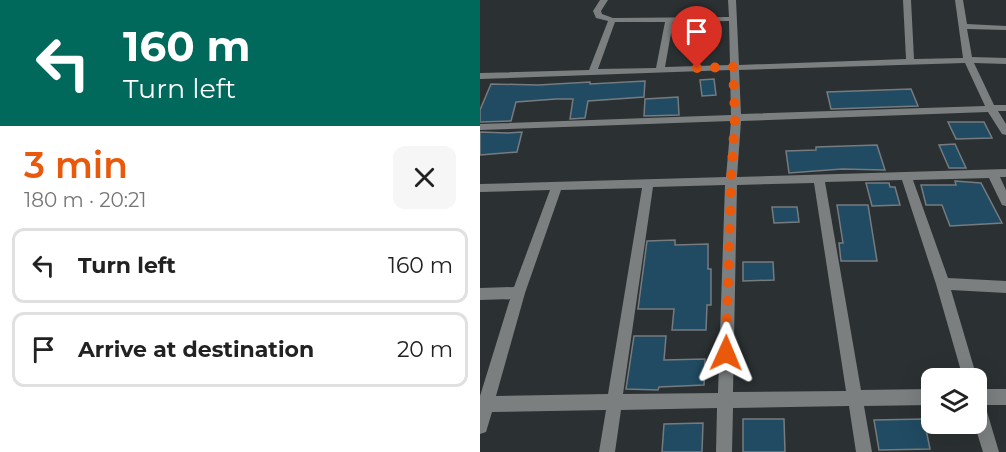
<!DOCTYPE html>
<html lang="en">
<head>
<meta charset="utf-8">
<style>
  :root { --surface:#fff; --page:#f6f6f6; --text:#222; --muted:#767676; --line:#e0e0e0; --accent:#ea580c }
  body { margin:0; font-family:Montserrat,sans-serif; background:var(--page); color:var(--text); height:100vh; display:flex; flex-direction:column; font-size:22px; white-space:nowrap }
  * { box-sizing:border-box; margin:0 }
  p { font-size:20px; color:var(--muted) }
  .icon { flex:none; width:33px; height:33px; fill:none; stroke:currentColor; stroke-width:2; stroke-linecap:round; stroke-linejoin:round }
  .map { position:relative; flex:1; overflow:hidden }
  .side { display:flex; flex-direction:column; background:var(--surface); width:480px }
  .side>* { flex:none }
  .top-card { background:#00695c; color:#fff; overflow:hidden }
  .tools { position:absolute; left:441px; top:368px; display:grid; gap:12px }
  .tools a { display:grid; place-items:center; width:66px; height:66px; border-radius:12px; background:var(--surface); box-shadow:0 6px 24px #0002; font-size:30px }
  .pin { position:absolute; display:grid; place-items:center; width:51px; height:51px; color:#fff; margin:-62px -26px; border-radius:50% 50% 50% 0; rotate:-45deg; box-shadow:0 0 6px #0007 }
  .pin .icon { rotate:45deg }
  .me { position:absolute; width:66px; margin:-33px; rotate:1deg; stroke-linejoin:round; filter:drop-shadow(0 0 4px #0008) }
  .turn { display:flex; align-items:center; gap:21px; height:126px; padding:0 24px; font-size:27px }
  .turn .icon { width:78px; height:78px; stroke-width:2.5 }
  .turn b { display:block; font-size:42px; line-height:51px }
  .round { display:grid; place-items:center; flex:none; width:63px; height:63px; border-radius:12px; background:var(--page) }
  .head { display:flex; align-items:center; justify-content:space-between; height:102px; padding:0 24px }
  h1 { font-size:36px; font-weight:600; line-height:45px; color:var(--accent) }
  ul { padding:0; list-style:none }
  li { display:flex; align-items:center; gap:18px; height:75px; margin:0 12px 9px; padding:0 12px; border:3px solid var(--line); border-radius:12px }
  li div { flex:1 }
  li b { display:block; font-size:22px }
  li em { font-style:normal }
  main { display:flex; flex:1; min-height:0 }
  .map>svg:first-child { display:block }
  .building { fill:#204b62; stroke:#767b7f; stroke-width:1.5 }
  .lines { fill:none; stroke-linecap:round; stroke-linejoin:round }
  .street { fill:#7c7f7f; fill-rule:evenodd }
  .route { stroke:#ea580c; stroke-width:10; stroke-dasharray:0 18 }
</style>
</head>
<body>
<main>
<section class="side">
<div class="top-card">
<div class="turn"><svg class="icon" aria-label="left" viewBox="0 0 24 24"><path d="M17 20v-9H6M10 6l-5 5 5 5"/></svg><div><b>160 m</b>Turn left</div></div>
</div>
<div class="head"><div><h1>3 min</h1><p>180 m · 20:21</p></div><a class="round"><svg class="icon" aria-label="close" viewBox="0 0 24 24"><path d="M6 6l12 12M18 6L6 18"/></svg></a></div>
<ul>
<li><svg class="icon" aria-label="left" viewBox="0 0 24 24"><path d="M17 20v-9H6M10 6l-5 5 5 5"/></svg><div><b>Turn left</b></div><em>160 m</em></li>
<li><svg class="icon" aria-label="arrive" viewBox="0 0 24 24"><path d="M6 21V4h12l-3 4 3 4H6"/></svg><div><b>Arrive at destination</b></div><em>20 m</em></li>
</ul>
</section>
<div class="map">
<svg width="526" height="452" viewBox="0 0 526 452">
  <rect width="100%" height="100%" fill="#2b3032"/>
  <!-- building -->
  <g class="building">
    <polygon points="234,79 236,95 222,96 220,80"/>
    <polygon points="165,81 164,97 108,101 105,118 90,119 93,99 76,99 36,102 31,121 0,122 0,110 11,84 58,85 110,82 110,84"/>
    <polygon points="431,89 438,106 351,109 347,92"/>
    <polygon points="198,97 199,115 164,116 165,99"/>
    <polygon points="468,122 504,122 512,138 476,139"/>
    <polygon points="0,132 28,133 42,132 37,152 0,155"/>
    <polygon points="475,144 486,168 469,168 459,145"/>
    <polygon points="397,145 405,170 362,169 309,173 306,151 336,150 336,147"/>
    <polygon points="475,181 501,183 522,223 470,226 462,205 446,205 441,185 476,185"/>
    <polygon points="386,183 409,183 410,187 415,187 420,205 392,206"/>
    <polygon points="357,205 388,205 397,261 361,261 359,243 363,243"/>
    <polygon points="292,207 317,207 319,222 294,223"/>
    <polygon points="195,240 195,245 228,244 228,269 231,269 231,305 227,305 226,330 192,330 194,309 158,309 167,241"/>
    <polygon points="263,262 293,262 294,280 263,281"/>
    <polygon points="154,336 186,336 184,360 225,359 224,385 179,387 178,390 146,389"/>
    <polygon points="263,419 304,419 305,452 263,452"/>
    <polygon points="444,419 450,449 399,450 394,420"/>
    <polygon points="223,423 222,452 182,452 184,424"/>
  </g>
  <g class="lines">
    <!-- street -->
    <g class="street">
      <path d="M120 0H128L121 11 122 14 133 18 249 17 248 0H256L259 65 426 59 423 0H431L434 59 483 58 475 0H483L487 24 526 26V30L487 29 492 57 526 58V64L494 63 514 105H526V111H518L526 124V135L522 134 508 112 261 121 257 177 526 169V177H520L526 190V206L522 205 509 178 433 180 468 278 526 281V293L471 290 497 378 496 380V378H483L456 284 422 180 345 182 381 390 452 389V405L384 406 392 452H376L369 406 253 408 252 452H236L237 408 141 410 135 452H119L126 410 12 412 6 432 0 434V396L30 299 0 300V288L34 287 70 190 0 192V184L246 177 251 121 0 130V124L251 115 250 70 0 79V73L109 70 128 21 116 18 113 11ZM249 21 250 65 185 67 193 22ZM135 22H185L176 68 118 69ZM485 63 505 106 261 114 259 70ZM334 183 366 391 253 392 257 185ZM245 185 238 393 143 394 173 187ZM162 188 128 394 16 396 45 293 81 190Z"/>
      <polygon points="496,389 526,389 526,405 505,405 519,452 503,452 494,423 496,423"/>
    </g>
  </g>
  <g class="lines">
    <!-- route -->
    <polyline class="route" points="217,68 253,67 255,117 251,181 246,353"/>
  </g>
</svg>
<div class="tools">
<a><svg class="icon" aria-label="layers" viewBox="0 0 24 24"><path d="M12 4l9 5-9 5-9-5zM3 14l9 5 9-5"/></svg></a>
</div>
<div class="pin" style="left:217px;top:68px;background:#d93025"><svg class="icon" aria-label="arrive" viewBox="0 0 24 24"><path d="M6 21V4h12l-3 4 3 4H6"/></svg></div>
<svg class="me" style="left:246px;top:353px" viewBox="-20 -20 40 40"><path d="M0-17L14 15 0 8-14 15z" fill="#ea580c" stroke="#fff" stroke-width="4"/></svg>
</div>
</main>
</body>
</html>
